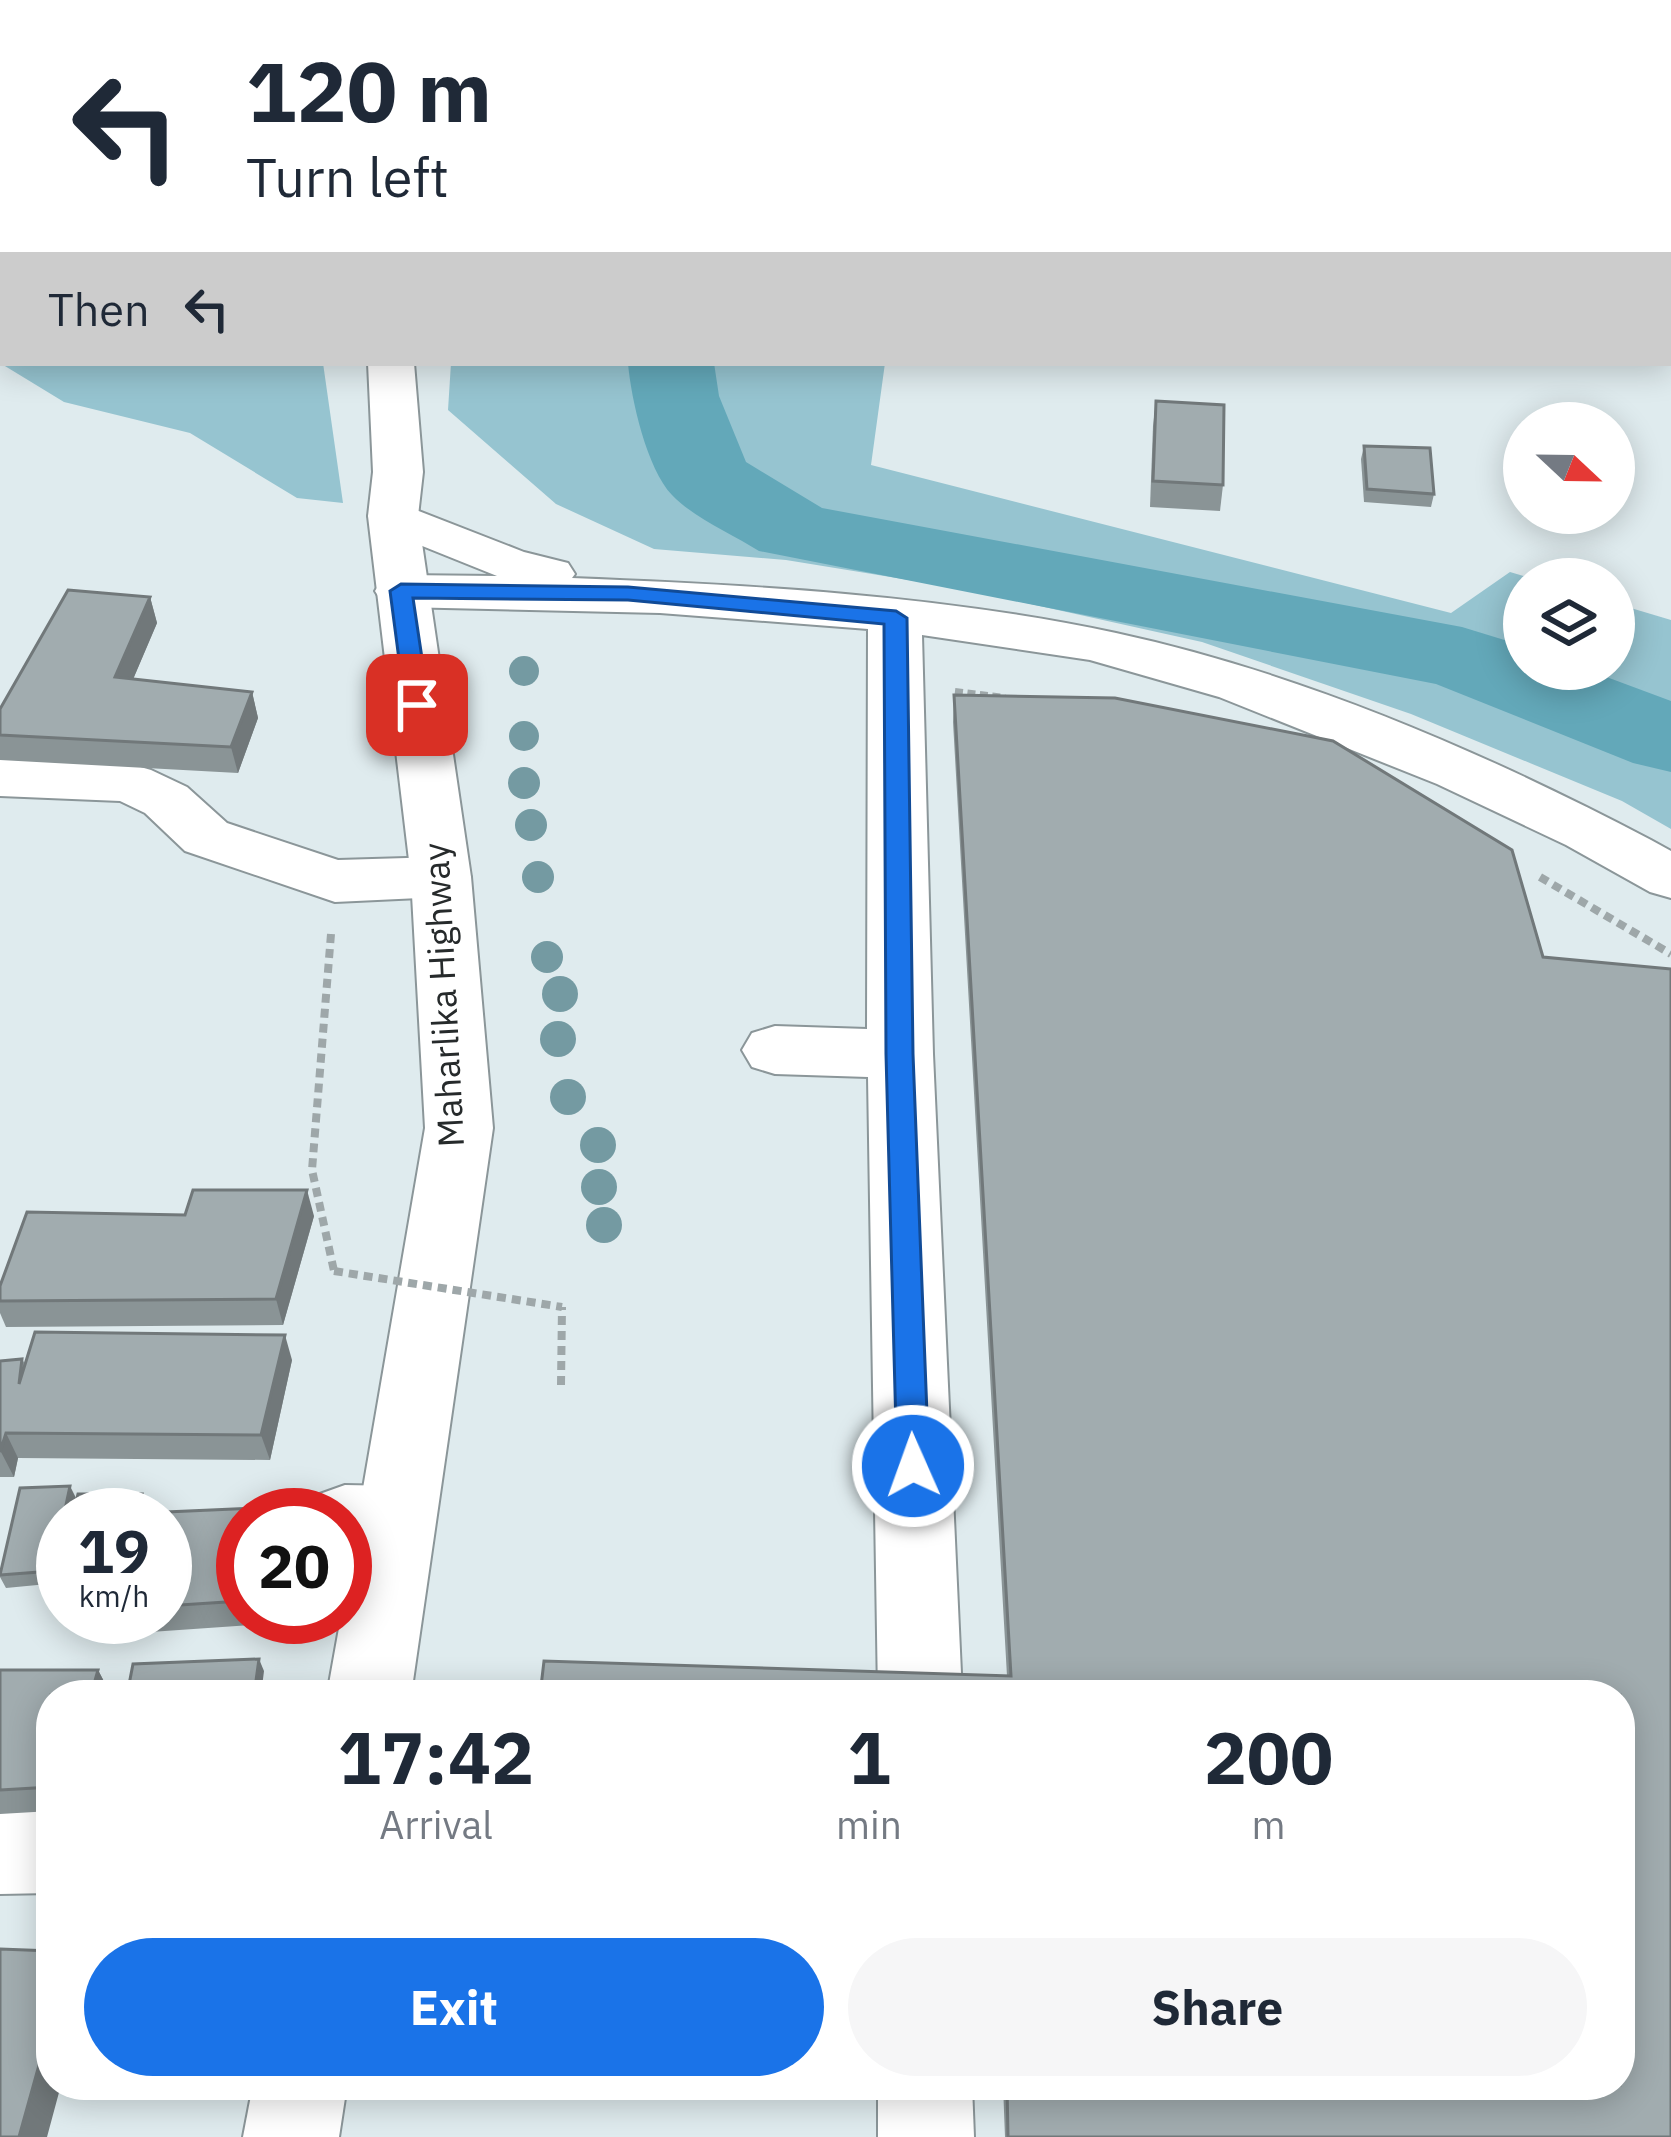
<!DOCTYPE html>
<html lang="en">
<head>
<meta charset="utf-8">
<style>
  :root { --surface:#fff; --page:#f6f6f7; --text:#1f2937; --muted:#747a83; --accent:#1a73e8 }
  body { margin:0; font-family:"IBM Plex Sans",sans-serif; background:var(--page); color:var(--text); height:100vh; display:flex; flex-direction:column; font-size:45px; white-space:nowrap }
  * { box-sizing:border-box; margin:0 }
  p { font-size:39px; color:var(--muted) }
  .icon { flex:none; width:66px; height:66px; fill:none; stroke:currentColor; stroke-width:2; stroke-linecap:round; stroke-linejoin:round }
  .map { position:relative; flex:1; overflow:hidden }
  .side { position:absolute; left:36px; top:1680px; width:1599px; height:420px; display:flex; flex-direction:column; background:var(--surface); border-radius:48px; box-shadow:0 6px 30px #0003 }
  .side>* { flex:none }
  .guide { position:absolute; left:0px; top:0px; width:1671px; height:366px; box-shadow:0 6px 30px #0003; background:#fff; color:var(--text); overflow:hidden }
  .needle { width:78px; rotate:112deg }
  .buttons { position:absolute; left:1503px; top:402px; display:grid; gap:24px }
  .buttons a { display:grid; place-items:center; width:132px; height:132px; border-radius:50%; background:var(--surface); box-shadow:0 6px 30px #0003; font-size:60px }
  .speed { position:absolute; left:36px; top:1488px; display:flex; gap:24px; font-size:60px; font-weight:700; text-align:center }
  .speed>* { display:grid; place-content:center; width:156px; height:156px; border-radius:50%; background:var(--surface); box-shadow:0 6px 30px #0003; line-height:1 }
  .speed small { font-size:30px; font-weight:400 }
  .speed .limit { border:18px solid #d22; background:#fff; color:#111 }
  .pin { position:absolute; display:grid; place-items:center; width:102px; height:102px; color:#fff; margin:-51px; border-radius:24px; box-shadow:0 6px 18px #0006 }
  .me { position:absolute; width:132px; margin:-66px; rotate:358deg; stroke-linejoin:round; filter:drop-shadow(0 0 9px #0008) }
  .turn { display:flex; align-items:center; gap:42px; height:252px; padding:0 48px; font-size:54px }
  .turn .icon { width:156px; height:156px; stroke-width:2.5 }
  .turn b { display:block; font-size:84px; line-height:102px }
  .then { display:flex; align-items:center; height:114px; padding:0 48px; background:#0003; gap:24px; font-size:45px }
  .eta { display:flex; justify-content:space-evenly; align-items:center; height:204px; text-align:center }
  .eta b { font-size:72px; font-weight:800; line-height:84px }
  .button { display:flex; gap:24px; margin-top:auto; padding:24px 48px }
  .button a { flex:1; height:138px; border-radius:72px; background:var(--accent); color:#fff; font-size:48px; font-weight:800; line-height:138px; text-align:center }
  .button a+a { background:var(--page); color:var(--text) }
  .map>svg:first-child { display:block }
  .green { fill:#96c4d0 }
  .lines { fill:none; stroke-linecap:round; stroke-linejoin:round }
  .river { fill:#63a8b9; fill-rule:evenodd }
  .minor-casing { stroke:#8b9699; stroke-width:4 }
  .major-casing { stroke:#8b9699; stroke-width:4 }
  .path-far1 { stroke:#9ea7a9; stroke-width:6; stroke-dasharray:8 4.5; stroke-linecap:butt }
  .path { stroke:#9ea7a9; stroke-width:8; stroke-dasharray:9 6; stroke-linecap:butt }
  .minor { fill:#fff; fill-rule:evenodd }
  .major { fill:#fff; fill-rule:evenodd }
  .path-bridge { stroke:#9ea7a9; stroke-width:8; stroke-dasharray:9 6; stroke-linecap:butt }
  .tree { fill:#749aa2 }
  .wall { fill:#8a9496 }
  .shaded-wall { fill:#71787a }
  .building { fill:#a1acaf; stroke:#71787a; stroke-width:3 }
  .route { fill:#1a73e8; stroke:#114b97; stroke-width:3 }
  .labels { text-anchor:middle; stroke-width:10; stroke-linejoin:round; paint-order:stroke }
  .street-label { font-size:36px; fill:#262a2b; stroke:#fff }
</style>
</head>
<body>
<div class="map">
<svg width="1671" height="2137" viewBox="0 0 1671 2137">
  <rect width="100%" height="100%" fill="#dfebee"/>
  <!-- green -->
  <g class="green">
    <polygon points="631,0 1671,0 1671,156 1668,3"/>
    <polygon points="3,263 3,363 323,363 343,503 297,498 190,433 64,402 0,363"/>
    <polygon points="451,363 885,363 871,465 1451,613 1510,572 1533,579 1524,579 1524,669 1614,669 1614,603 1671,620 1671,829 1622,801 1411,714 1202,642 958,588 786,560 654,549 556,504 448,410"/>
  </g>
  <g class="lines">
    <!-- river -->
    <g class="river">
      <rect x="0" y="51" width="3" height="44"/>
      <path d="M628 363H714L719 396 746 462 822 508 1462 627 1524 646V669H1585L1671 701V772L1633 763 1436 684 759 551C732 534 694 518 672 495 647 469 631 399 628 363Z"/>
    </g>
    <defs>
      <g id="minor">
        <polygon points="0,1 15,3 3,3 0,23"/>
        <path d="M393 501 524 552 568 563 575 574 572 578C754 585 938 595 1116 633 1301 673 1484 752 1651 840L1671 851V898L1650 892 1566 845 1437 784 1219 697 1090 660 922 635 933 1054 962 1695H878L868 1077 775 1074 752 1067 742 1050 752 1033 775 1026 867 1029 868 629 660 613 401 607 382 602 375 591 382 580 401 575 497 576 375 527 368 516 375 505Z"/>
        <polygon points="0,758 130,764 151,770 187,787 227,823 338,860 441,857 462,863 471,877 462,891 441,897 335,902 185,851 145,813 120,801 0,796"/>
        <polygon points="345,1485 397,1486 425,1496 436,1520 425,1544 397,1554 345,1553 345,1515 308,1515 317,1495"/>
        <polygon points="51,1809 51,1893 0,1894 0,1810"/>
        <polygon points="878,2085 972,2085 974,2137 878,2137"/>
      </g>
      <g id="major">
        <polygon points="368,363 414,363 423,472 418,516 471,877 493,1128 411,1695 327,1695 341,1617 345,1617 345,1593 425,1128 411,877 368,516 373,472"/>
        <polygon points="253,2085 347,2085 339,2137 243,2137"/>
      </g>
    </defs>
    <!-- minor casing -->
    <use href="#minor" class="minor-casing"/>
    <!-- major casing -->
    <use href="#major" class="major-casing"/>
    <!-- path-far1 -->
    <polyline class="path-far1" points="955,691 1005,697"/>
    <!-- path -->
    <g class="path">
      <polyline points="1540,877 1671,954"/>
      <polyline points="331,934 312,1170 334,1271"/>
      <polyline points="561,1385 562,1307"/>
    </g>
    <!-- minor -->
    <use href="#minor" class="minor"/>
    <!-- major -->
    <use href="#major" class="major"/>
    <!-- path-bridge -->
    <polyline class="path-bridge" points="334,1271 562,1307"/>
  </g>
  <!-- trees -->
  <g class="tree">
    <circle cx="524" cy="671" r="15"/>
    <circle cx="524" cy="736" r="15"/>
    <circle cx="524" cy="783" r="16"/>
    <circle cx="531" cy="825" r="16"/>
    <circle cx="538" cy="877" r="16"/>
    <circle cx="547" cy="957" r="16"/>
    <circle cx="560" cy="994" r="18"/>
    <circle cx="558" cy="1039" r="18"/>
    <circle cx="568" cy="1097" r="18"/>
    <circle cx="598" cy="1145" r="18"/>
    <circle cx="599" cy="1187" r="18"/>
    <circle cx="604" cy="1225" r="18"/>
  </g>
  <!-- wall -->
  <g class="wall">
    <polygon points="1668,220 1671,221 1671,275 1668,274"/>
    <polygon points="1671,339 1671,363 1668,363"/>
    <polygon points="1156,401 1223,485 1220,511 1150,507 1153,426"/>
    <polygon points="1364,446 1434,494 1431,507 1364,502 1361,459"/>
    <polygon points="150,597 157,623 133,679 252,692 258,718 238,773 0,760 0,709"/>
    <polygon points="954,695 1671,2137 1005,2137 1003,2085 1620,2085 1007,1676 953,722"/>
    <polygon points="314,1216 283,1325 6,1327 0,1313 0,1286"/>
    <polygon points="22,1359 25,1364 292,1360 270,1460 18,1458 14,1477 0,1477 0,1361"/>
    <polygon points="142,1494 147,1507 146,1513 243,1515 243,1617 252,1617 251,1625 136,1633 129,1617 165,1617 165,1515 73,1515"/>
    <polygon points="76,1498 63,1515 63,1565 62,1564 58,1583 6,1588 0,1577 0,1572"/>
    <polygon points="0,1670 98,1670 110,1693 51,1695 51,1811 0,1814"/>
  </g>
  <!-- shaded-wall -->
  <g class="shaded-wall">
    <polygon points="150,597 157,623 123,703 115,677"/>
    <polygon points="252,692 258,718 238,773 231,747"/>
    <polygon points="307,1190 314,1216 283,1325 276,1299"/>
    <polygon points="285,1335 292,1360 270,1460 261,1435"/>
    <polygon points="6,1433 18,1458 14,1477 1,1452"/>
    <polygon points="70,1486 76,1498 73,1515 64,1515"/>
    <polygon points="142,1494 147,1507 145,1515 136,1515"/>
    <polygon points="63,1519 63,1559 58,1583 52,1571"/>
    <polygon points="259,1659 264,1671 261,1695 254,1695"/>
    <polygon points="98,1670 110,1693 110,1695 91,1695"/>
    <polygon points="51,2022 51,2085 61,2085 47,2137 19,2137"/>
  </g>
  <!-- building -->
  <g class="building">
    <polygon points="1668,220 1671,221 1671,249 1668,249"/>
    <polygon points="1156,401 1224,405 1223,485 1153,481"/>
    <polygon points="1364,446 1430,448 1434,494 1367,489"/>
    <polygon points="68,590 150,597 115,677 252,692 231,747 0,735 0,709"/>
    <polygon points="954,695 1115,698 1333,741 1512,850 1543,957 1671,969 1671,2137 1008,2137 1007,2085 1620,2085 1620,1695 540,1695 544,1661 1011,1676"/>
    <polygon points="193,1190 307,1190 276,1299 0,1301 0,1286 27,1212 185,1215"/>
    <polygon points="35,1332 285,1335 261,1435 6,1433 0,1452 0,1361 22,1359 19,1384"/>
    <polygon points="70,1486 52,1571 0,1575 20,1488"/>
    <polygon points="78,1494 142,1494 136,1515 73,1515"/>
    <polygon points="258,1508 257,1515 243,1515 241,1601 165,1606 165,1515 144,1515 144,1513"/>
    <polygon points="259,1659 254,1695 127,1695 133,1664"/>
    <polygon points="0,1670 98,1670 91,1695 51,1695 51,1787 0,1790"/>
    <polygon points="0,1949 51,1951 51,2022 19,2137 0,2137"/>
  </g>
  <!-- route -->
  <polygon class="route" points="401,584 628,587 896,611 907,618 913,1054 929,1466 924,1476 913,1480 902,1476 897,1466 886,1054 884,624 628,600 413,598 429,705 417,712 405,705 390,591"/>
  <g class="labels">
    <!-- street labels -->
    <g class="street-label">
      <text transform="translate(443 995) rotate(-93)" y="13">Maharlika Highway</text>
    </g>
  </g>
</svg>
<div class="buttons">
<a><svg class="needle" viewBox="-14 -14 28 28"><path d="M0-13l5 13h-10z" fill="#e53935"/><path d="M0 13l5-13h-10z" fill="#747a83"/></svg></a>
<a><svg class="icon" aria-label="layers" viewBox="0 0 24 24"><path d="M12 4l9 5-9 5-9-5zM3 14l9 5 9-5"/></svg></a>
</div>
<div class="speed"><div>19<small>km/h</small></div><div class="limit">20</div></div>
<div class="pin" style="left:417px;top:705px;background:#d93025"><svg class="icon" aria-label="arrive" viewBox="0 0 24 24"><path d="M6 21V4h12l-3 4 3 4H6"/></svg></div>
<svg class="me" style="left:913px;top:1466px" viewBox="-20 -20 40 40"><circle r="17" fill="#1a73e8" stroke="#fff" stroke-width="3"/><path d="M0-11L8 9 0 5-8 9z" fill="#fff"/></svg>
<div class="guide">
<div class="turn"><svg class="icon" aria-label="left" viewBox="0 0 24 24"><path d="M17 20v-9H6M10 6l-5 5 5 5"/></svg><div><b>120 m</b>Turn left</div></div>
<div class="then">Then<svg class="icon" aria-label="left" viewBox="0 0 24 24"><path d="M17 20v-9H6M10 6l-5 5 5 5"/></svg></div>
</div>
<section class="side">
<div class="eta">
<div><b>17:42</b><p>Arrival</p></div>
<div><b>1</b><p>min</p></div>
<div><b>200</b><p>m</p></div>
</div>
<div class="button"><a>Exit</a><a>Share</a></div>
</section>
</div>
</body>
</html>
